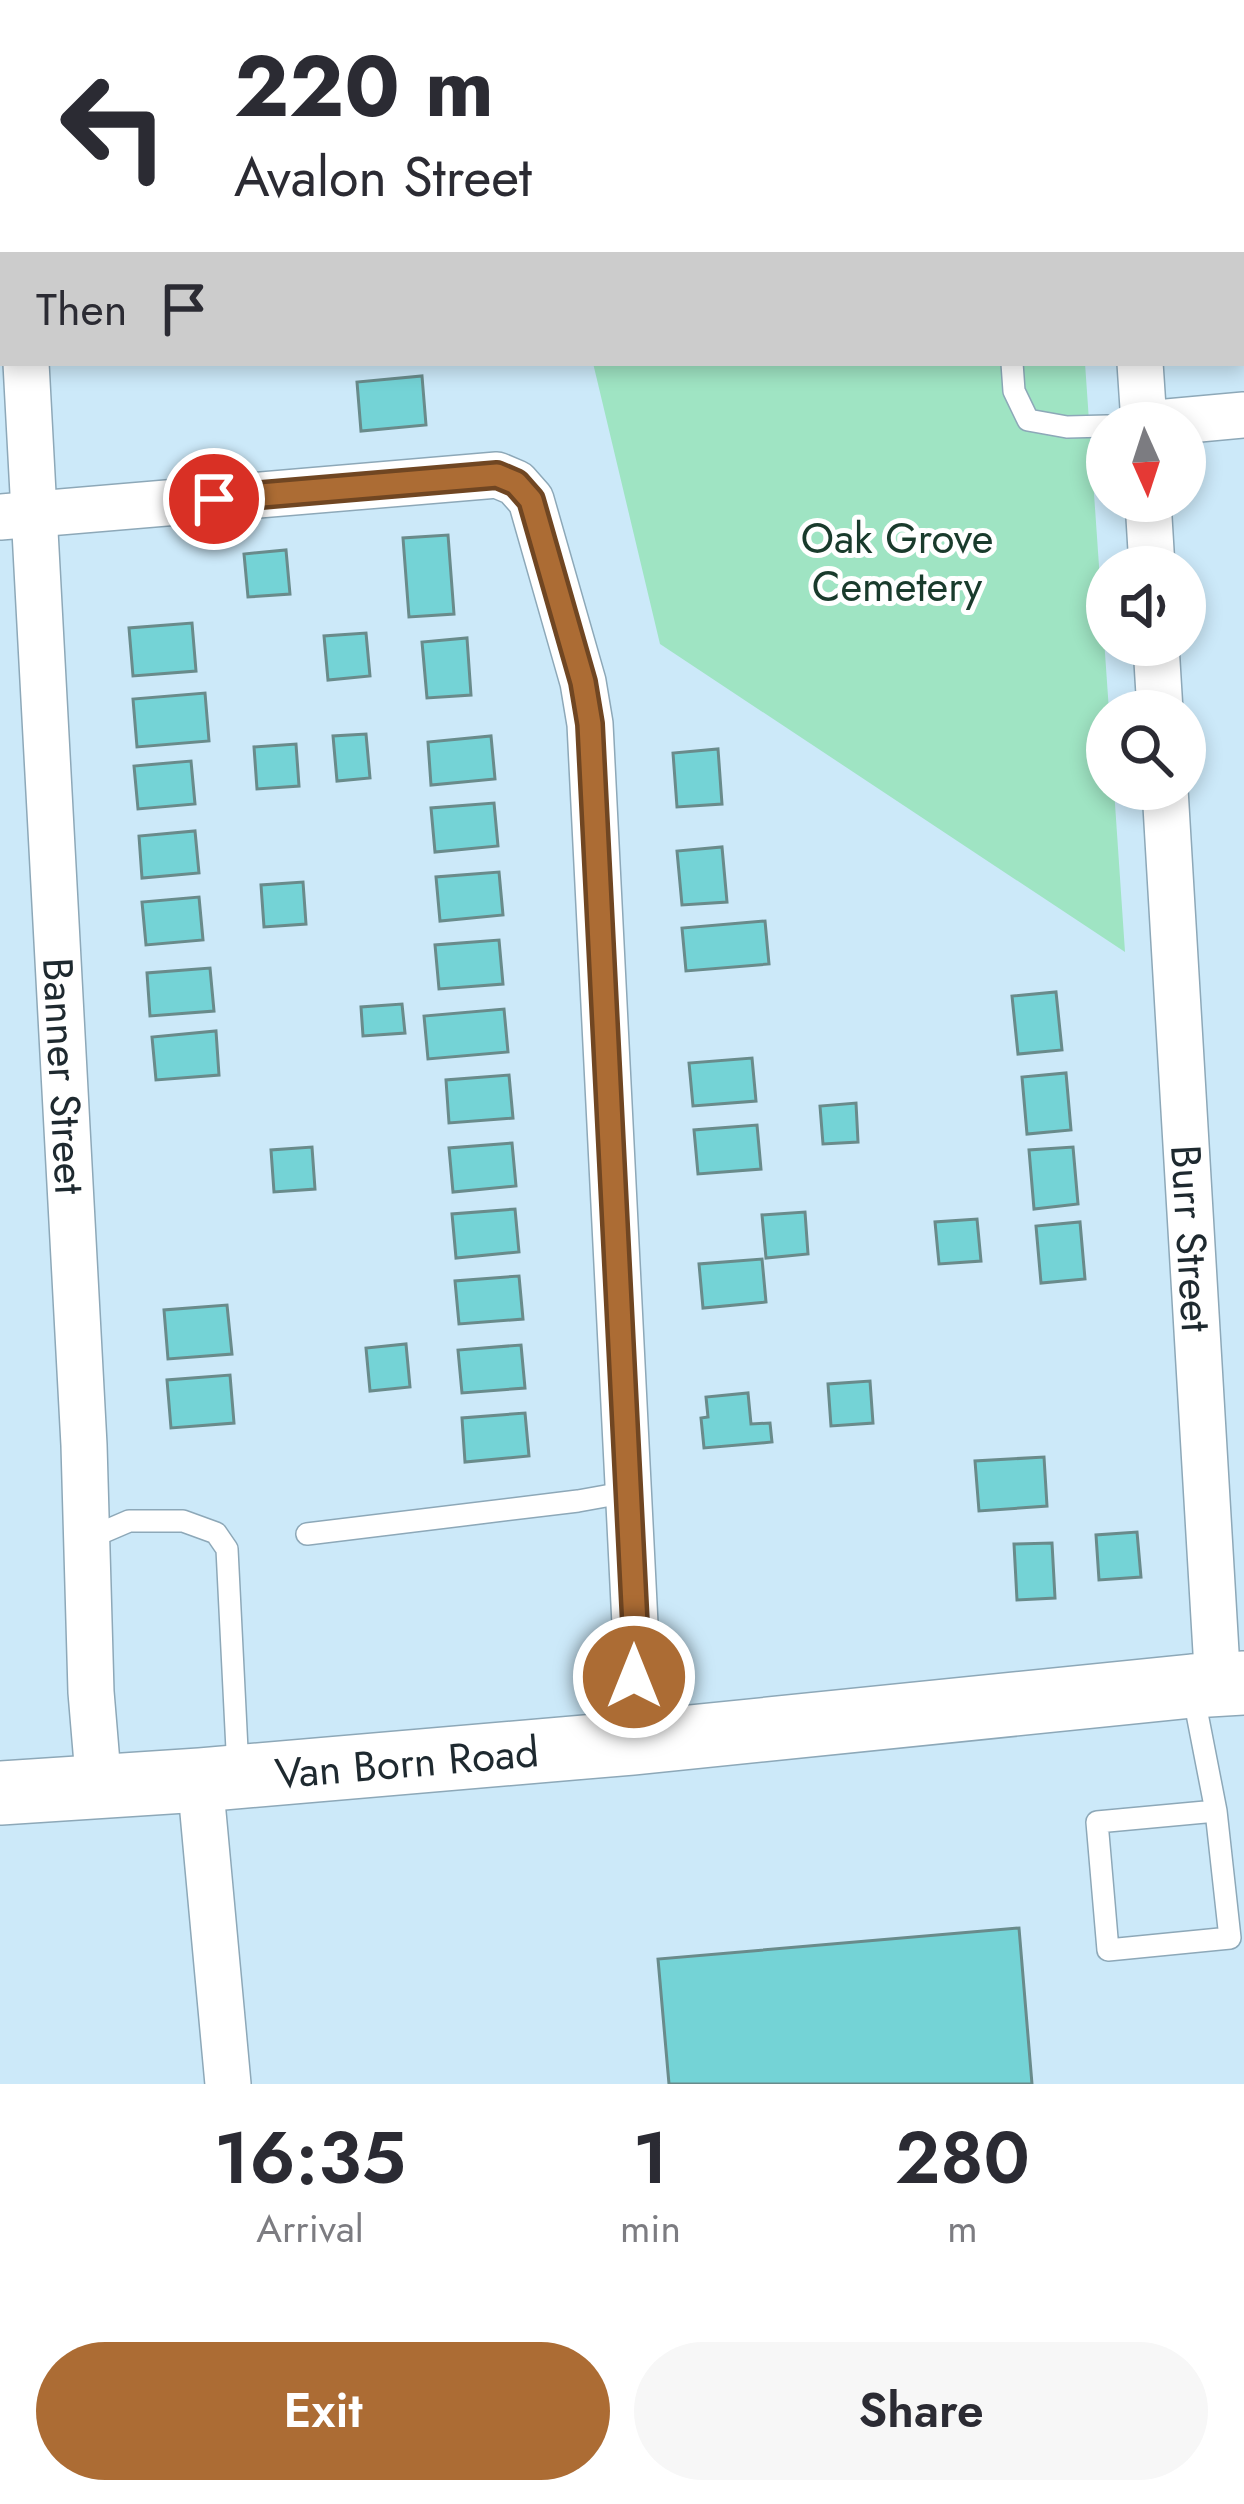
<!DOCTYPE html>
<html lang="en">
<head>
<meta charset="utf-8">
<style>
  :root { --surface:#fff; --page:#f7f7f7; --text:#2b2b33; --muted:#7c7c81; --accent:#ac6c34 }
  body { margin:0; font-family:Jost,sans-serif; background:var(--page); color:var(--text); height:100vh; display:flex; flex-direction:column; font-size:45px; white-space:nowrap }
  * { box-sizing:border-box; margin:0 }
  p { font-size:39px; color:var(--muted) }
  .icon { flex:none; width:66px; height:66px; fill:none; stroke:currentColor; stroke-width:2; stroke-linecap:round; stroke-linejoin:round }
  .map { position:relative; height:2084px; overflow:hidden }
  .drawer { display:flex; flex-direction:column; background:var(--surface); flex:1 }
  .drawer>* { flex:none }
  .guide { position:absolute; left:0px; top:0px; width:1245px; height:366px; box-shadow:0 6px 18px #0003; background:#fff; color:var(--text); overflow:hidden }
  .needle { width:78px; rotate:177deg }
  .fabs { position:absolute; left:1086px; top:402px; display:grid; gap:24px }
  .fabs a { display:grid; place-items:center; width:120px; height:120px; border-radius:50%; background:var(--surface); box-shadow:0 6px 18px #0003; font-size:60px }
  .pin { position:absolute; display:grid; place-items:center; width:102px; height:102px; color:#fff; margin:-51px; border:6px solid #fff; border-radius:50%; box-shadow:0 3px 12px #0007 }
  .me { position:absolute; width:132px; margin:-66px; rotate:0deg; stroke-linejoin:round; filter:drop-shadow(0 0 9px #0008) }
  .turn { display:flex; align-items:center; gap:42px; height:252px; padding:0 36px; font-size:54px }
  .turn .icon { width:156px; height:156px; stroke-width:2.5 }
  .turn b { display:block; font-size:84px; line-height:102px }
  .then { display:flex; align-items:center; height:114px; padding:0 36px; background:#0003; gap:24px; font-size:45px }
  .eta { display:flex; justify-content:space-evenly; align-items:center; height:204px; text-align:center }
  .eta b { font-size:72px; font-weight:600; line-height:84px }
  .primary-button { display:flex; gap:24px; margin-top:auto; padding:24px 36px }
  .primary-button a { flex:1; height:138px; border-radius:72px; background:var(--accent); color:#fff; font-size:48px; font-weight:600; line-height:138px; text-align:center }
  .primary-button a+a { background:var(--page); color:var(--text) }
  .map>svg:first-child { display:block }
  .green { fill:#9fe4c3 }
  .building { fill:#74d3d6; stroke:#698b8b; stroke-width:3 }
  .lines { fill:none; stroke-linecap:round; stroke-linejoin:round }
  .service-casing { stroke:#8da8b8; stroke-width:24 }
  .minor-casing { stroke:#8da8b8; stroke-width:48 }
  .secondary-casing { stroke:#8da8b8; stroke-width:66 }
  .service { stroke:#fff; stroke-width:21 }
  .minor { stroke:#fff; stroke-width:45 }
  .secondary { stroke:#fff; stroke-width:63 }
  .route-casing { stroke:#704622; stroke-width:30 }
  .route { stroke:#ac6c34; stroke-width:21 }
  .labels { text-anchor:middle; stroke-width:10; stroke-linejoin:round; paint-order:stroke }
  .park-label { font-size:42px; fill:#193b2c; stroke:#fff }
  .street-label { font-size:42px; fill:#1e292f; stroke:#fff }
</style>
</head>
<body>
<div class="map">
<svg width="1244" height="2084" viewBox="0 0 1244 2084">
  <rect width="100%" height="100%" fill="#cce9f9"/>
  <!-- green -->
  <g class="green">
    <polygon points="509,0 1060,0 1060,3 510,3"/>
    <polygon points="593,363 1085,363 1109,711 1107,789 1114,789 1125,952 660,644"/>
  </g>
  <!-- building -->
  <g class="building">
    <polygon points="422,376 426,425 361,431 357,382"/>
    <polygon points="448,535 454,614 409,617 403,538"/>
    <polygon points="286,550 290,594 248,597 244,554"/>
    <polygon points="192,623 196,671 133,676 129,628"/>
    <polygon points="366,633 370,676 328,680 324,636"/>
    <polygon points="467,638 471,695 427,698 422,642"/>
    <polygon points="205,693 209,741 137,747 133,699"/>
    <polygon points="366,734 370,778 337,781 333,736"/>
    <polygon points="491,736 495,779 431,785 428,742"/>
    <polygon points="296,744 299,786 257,789 254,747"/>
    <polygon points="718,749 722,804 677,807 673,753"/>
    <polygon points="191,761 195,804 138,809 134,766"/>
    <polygon points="494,803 498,846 435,852 431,808"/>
    <polygon points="195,831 199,873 142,878 139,836"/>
    <polygon points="722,847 727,902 682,905 677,851"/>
    <polygon points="499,872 503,915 440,921 436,877"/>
    <polygon points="303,882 306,924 264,927 261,885"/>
    <polygon points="199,897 203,940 146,945 142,902"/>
    <polygon points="765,921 769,964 686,971 682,928"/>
    <polygon points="499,940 503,984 439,989 435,945"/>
    <polygon points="210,968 214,1011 150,1016 147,973"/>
    <polygon points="1056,992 1062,1050 1018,1054 1012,996"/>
    <polygon points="402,1004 405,1033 363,1036 361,1007"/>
    <polygon points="504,1009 508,1052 428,1059 424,1016"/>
    <polygon points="216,1031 219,1075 156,1080 152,1037"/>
    <polygon points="752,1058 756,1101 693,1106 689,1063"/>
    <polygon points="1066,1073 1071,1130 1027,1134 1022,1077"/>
    <polygon points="509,1075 513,1118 449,1123 446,1080"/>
    <polygon points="856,1103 858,1142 823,1144 820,1106"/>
    <polygon points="757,1125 761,1169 698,1174 694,1130"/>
    <polygon points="512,1143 516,1186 453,1192 449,1148"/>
    <polygon points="312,1147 315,1189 274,1192 271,1150"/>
    <polygon points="1073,1147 1078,1204 1034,1209 1029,1150"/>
    <polygon points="515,1209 519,1252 456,1258 452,1214"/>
    <polygon points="805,1212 808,1254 766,1258 762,1215"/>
    <polygon points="977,1219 981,1261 939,1264 935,1222"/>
    <polygon points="1080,1222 1085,1279 1041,1283 1036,1226"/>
    <polygon points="762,1259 766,1302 703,1308 699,1264"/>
    <polygon points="519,1276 523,1319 459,1324 455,1281"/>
    <polygon points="227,1305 232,1354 168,1359 164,1310"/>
    <polygon points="406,1344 410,1387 370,1391 366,1348"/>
    <polygon points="521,1345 525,1388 462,1393 458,1350"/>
    <polygon points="230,1375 234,1423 171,1428 167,1380"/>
    <polygon points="870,1381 873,1423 831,1426 828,1384"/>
    <polygon points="748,1393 751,1424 770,1423 772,1442 704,1448 701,1418 708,1417 706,1397"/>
    <polygon points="525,1413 529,1456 465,1462 462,1418"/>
    <polygon points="1044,1457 1047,1506 979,1511 975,1461"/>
    <polygon points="1137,1532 1141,1577 1099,1580 1096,1535"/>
    <polygon points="1052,1543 1055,1598 1017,1600 1014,1544"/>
    <polygon points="1019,1928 1032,2084 669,2084 658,1959"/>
  </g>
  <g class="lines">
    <defs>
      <g id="service">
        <polyline points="969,0 973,3"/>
        <polyline points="1012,363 1014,391 1028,420 1067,427 1107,426"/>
        <polyline points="307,1534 578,1501 628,1492"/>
        <polyline points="87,1539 129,1521 183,1521 216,1533 227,1549 238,1770"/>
        <polyline points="1193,1693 1216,1811 1230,1938 1108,1950 1097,1822 1216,1811"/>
      </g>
      <g id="minor">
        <polyline points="8,0 8,3"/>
        <polyline points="1117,0 1117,3"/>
        <path id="s1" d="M26 363 84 1445 91 1692 99 1787"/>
        <polyline points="1140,363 1144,423"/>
        <polyline points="1156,423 1244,415"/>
        <polyline points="1148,501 1152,567"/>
        <polyline points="0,517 497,475 516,483 531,500 583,682 590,724 636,1644 632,1743"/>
        <polyline points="1156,645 1160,711"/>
        <path id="s2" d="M1165 789 1218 1686"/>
        <polyline points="200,1780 228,2084"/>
      </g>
      <g id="secondary">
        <path id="s3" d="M0 1793 200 1780 632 1743 1192 1686 1244 1683"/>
      </g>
    </defs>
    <!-- service casing -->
    <use href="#service" class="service-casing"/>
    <!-- minor casing -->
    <use href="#minor" class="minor-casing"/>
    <!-- secondary casing -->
    <use href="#secondary" class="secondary-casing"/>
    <!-- service -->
    <use href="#service" class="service"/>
    <!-- minor -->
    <use href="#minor" class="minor"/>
    <!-- secondary -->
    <use href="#secondary" class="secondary"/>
  </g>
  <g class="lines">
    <defs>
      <polyline id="route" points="214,499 497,475 516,483 531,500 583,682 590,724 636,1645 634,1677"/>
    </defs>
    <!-- route casing -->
    <use href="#route" class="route-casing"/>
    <!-- route -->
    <use href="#route" class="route"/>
  </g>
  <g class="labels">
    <!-- park labels -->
    <g class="park-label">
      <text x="897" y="553">Oak Grove<tspan x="897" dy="48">Cemetery</tspan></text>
    </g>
    <!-- street labels -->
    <g class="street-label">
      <text dy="15" stroke="none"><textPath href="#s1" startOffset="714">Banner Street</textPath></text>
      <text dy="15" stroke="none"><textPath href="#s2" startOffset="450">Burr Street</textPath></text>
      <text dy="15" stroke="none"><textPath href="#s3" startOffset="408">Van Born Road</textPath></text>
    </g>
  </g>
</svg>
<div class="fabs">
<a><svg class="needle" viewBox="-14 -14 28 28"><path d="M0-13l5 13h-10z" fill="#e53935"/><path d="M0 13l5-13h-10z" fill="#7c7c81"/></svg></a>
<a><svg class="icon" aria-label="sound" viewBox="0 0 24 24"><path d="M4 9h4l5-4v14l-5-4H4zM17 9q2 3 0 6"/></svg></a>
<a><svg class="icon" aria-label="search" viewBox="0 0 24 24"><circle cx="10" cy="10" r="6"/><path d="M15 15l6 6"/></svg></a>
</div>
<div class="pin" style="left:214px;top:499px;background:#d93025"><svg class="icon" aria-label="arrive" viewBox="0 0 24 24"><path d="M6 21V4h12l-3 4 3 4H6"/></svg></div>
<svg class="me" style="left:634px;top:1677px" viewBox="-20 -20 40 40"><circle r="17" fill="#ac6c34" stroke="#fff" stroke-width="3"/><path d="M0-11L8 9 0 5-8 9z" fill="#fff"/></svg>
<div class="guide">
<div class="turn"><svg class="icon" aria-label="left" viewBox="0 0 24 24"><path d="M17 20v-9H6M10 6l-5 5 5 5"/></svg><div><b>220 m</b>Avalon Street</div></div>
<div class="then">Then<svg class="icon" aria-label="arrive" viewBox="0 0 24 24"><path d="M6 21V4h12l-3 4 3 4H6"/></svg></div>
</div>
</div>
<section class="drawer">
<div class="eta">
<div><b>16:35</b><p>Arrival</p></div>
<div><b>1</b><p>min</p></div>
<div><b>280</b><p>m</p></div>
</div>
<div class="primary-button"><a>Exit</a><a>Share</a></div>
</section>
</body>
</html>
